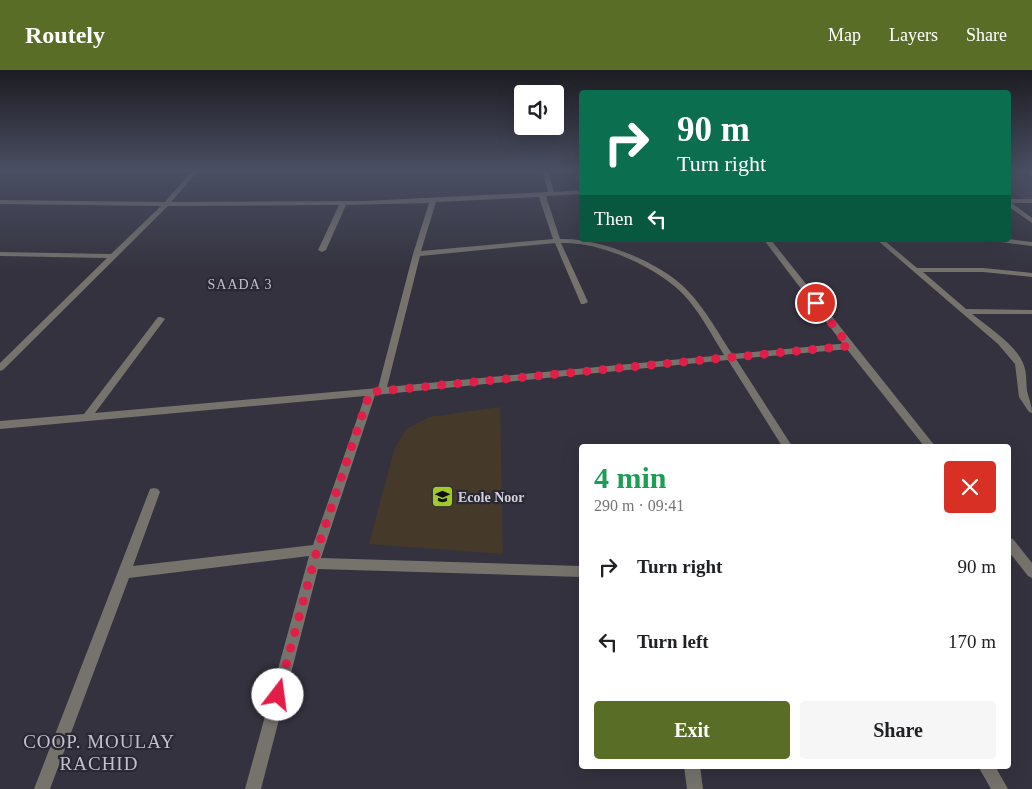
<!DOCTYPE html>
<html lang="en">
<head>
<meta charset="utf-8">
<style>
  :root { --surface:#fff; --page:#f6f6f6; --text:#202124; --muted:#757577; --accent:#5a6d26 }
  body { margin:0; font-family:Georgia,serif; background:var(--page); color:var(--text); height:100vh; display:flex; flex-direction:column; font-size:19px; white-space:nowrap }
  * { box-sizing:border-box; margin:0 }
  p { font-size:16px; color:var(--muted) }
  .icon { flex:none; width:28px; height:28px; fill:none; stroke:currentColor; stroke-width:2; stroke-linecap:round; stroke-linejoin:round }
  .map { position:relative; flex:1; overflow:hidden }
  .drawer { position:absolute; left:579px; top:374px; width:432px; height:325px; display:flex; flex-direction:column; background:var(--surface); border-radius:5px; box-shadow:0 5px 20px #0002 }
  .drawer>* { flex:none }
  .guide { position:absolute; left:579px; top:20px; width:432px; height:152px; border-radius:5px; box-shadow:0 5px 20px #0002; background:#0b6e4f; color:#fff; overflow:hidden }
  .tools { position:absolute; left:514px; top:15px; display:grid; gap:10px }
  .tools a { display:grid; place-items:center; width:50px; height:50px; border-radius:5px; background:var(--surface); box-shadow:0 5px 20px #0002; font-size:25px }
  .pin { position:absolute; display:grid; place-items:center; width:42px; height:42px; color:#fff; margin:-21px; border:2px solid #fff; border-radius:50%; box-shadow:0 1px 5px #0007 }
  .me { position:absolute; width:55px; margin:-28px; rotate:15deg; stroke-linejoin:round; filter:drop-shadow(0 0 4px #0008) }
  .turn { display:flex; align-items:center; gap:18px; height:105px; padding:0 15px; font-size:22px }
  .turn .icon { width:65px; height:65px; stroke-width:2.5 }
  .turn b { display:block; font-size:35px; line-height:42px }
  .then { display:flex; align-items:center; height:48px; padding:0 15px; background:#0003; gap:10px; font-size:19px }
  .round { display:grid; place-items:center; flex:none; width:52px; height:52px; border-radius:5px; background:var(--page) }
  .head { display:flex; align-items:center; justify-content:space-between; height:85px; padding:0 15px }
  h1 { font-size:30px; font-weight:700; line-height:38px; color:#1e9e55 }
  .button { display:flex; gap:10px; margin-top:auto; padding:10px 15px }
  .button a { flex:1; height:58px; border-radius:5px; background:var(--accent); color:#fff; font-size:20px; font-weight:700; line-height:58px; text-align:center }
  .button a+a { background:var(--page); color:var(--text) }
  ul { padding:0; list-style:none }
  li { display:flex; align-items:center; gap:15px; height:75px; padding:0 15px }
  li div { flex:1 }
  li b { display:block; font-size:19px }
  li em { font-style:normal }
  header { display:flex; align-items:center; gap:30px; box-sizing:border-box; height:70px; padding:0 25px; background:var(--accent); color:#fff }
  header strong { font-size:24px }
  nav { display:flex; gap:28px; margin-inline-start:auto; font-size:18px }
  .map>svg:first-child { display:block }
  .built { fill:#3f3c4d }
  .education { fill:#45392a }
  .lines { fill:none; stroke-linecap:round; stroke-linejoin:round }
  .minor { fill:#76736d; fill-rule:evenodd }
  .tertiary { fill:#76736d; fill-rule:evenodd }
  .route { stroke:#e11d48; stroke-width:9; stroke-dasharray:0 16.2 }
  .labels { text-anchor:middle; stroke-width:4.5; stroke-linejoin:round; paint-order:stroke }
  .far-quarter-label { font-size:14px; letter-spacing:1px; fill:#c2bfce; stroke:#2a2833 }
  .poi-label { font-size:14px; font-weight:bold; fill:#d1d0d8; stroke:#2a2833; text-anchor:start }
  .near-quarter-label { font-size:19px; letter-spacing:1px; fill:#c2bfce; stroke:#2a2833 }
</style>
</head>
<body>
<header>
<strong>Routely</strong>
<nav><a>Map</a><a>Layers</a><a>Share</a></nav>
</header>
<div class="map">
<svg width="1032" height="719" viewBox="0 0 1032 719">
  <rect width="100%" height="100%" fill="#34323e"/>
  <!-- built -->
  <polygon class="built" points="1019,104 1032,112 1032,130 1024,130 1009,120 1009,105"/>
  <!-- education -->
  <polygon class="education" points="500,337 503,484 369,474 394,380 406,359 429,347"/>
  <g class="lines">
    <!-- minor -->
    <g class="minor">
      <path d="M193 100H199L171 132 364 131 548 122 542 100H548L554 122 581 120V124L546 126 560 169C598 167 661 192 688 221 706 240 718 263 732 284L849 273 853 276 849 279 736 289 792 376H782L728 290 375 325 321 488 581 496V507L318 499 261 719H245L309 486 129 508 50 719H34L150 419 154 418 158 419 160 422 133 496 313 475 365 326 0 359V351L84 344 158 247H161L165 249 95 343 378 318 413 184 429 133 346 135 326 180 322 182 318 180 339 135 168 136 3 300 0 301V293L107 188 0 186V182L111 184 161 136 0 134V130L165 132ZM539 127 553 169 421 181 436 132ZM555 173 581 234H584L588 232 561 173C599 171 657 197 683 224 700 242 711 264 724 285L387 317 420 186Z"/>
      <polygon points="1022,100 1032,102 1032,106 1023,101"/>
      <polygon points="1009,129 1032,129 1032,133 1012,133 1032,148 1032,153 1009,137"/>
      <polygon points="1009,169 1032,172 1032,176 1000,172 997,170"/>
      <path d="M877 170H884L917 198H983L1032 203V207L983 202H923L966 239 1032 240V244H972C988 257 1015 274 1023 293 1027 302 1026 311 1027 321 1029 329 1032 335 1032 343L1029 342 1019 327 1015 294 998 274Z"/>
      <polygon points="684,696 700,696 703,719 687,719"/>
      <polygon points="978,696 995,696 1008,719 991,719"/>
    </g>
    <!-- tertiary -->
    <g class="tertiary">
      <polygon points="764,170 771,170 935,376 924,376 846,278"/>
      <polygon points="1009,468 1013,469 1032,493 1032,508 1028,506 1009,482"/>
    </g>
  </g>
  <!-- sky -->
  <linearGradient id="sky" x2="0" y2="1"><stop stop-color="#1d1c22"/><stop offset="0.5" stop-color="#4a4f63"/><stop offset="1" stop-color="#4a4f63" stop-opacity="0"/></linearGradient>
  <rect width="1032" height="201" fill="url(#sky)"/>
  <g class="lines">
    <!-- route -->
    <polyline class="route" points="278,625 317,480 370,322 849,276 816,233"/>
  </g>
  <!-- icons -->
  <defs>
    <symbol id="school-square" viewBox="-11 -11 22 22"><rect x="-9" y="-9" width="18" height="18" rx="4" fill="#a2c928" stroke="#2a2833"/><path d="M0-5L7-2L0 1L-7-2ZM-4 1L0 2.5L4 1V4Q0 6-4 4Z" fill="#111"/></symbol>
  </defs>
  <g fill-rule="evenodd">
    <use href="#school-square" x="430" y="414" width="25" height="25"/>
  </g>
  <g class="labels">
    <!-- far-quarter labels -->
    <g class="far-quarter-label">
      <text x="240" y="219">SAADA 3</text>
    </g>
    <!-- poi labels -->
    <g class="poi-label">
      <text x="458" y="432">Ecole Noor</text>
    </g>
    <!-- near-quarter labels -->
    <g class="near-quarter-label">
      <text x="99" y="678">COOP. MOULAY<tspan x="99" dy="22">RACHID</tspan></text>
    </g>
  </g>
</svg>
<div class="tools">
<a><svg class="icon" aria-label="sound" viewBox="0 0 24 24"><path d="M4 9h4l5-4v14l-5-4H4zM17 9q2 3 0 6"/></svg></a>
</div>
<div class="pin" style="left:816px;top:233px;background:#d93025"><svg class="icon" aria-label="arrive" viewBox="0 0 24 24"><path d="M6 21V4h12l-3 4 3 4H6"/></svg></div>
<svg class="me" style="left:278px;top:625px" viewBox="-20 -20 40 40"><circle r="19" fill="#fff"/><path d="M0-13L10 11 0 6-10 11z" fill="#e11d48"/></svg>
<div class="guide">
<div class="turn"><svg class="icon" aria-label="right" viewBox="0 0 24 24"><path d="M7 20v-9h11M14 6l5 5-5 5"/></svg><div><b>90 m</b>Turn right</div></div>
<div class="then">Then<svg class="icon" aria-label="left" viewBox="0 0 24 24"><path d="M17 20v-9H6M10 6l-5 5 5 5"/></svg></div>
</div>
<section class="drawer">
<div class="head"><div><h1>4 min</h1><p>290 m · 09:41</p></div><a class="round" style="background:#d93025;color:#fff"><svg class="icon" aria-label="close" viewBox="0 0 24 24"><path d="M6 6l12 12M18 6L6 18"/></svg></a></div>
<ul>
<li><svg class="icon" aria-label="right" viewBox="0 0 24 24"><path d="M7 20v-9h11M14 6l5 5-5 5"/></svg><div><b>Turn right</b></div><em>90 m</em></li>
<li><svg class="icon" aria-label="left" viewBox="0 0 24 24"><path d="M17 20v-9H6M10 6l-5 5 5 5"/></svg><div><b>Turn left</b></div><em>170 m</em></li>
</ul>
<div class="button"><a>Exit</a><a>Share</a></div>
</section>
</div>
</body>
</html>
